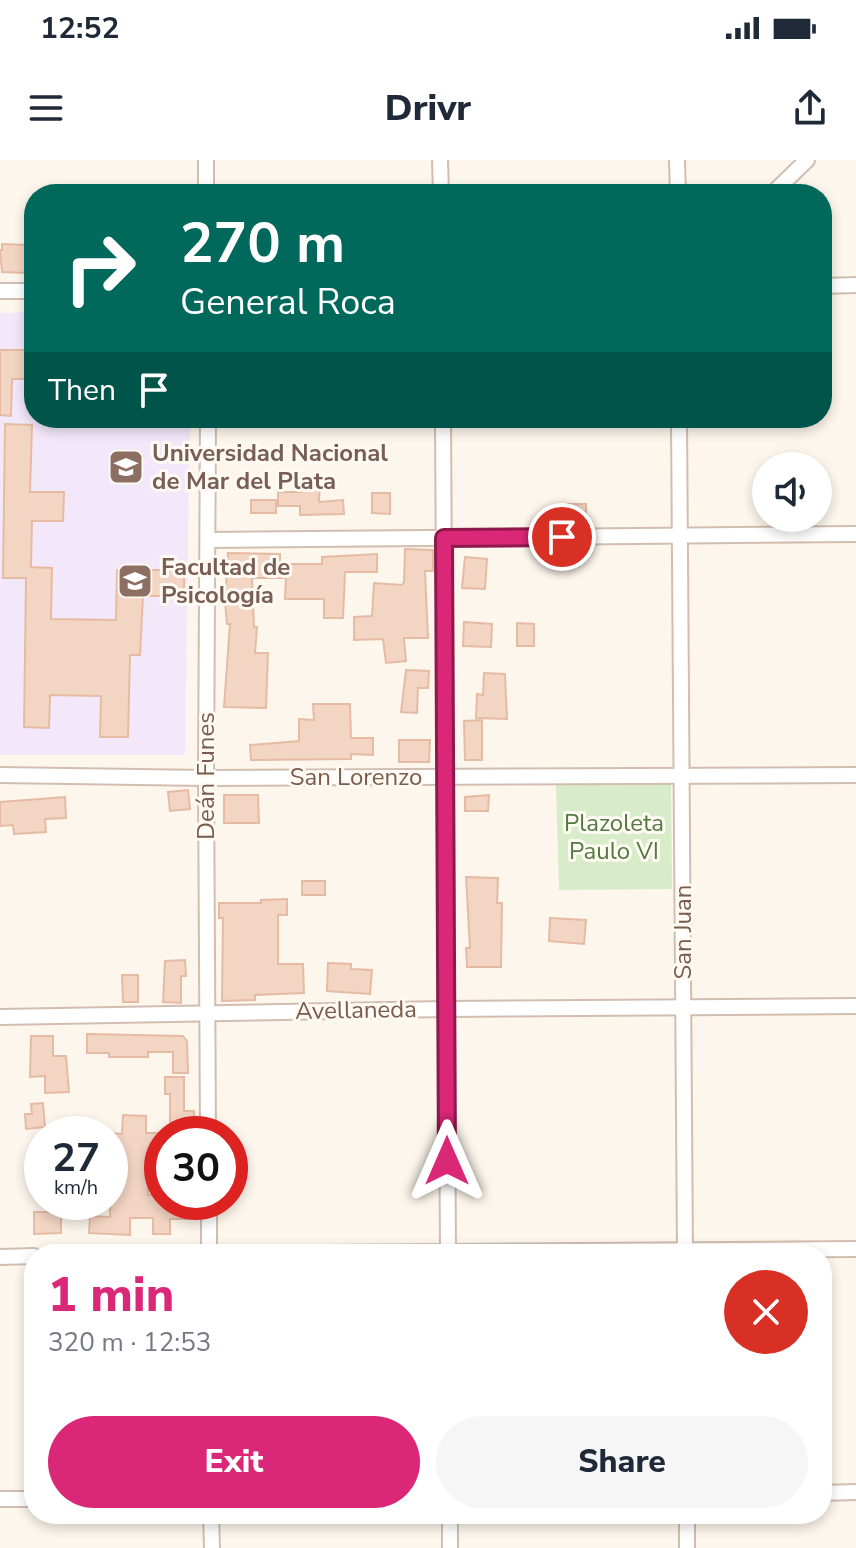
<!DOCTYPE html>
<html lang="en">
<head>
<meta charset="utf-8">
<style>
  :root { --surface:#fff; --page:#f6f6f7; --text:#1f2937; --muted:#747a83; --accent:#db2777 }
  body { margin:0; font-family:"Nunito Sans",sans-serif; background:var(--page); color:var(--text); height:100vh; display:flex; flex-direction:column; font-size:30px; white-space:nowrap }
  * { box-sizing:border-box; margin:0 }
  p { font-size:26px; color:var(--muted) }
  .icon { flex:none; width:44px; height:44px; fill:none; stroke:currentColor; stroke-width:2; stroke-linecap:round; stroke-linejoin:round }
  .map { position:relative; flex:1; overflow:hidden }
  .side { position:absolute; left:24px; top:1084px; width:808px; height:280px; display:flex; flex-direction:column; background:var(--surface); border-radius:32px; box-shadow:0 4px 12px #0003 }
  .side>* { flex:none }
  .hud { position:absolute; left:24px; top:24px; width:808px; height:244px; border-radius:32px; box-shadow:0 4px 12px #0003; background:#00695c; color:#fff; overflow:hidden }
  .tools { position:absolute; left:752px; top:292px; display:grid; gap:16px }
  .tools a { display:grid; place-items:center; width:80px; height:80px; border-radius:50%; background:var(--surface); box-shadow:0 4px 12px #0003; font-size:40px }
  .speed { position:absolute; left:24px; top:956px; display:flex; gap:16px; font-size:40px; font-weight:700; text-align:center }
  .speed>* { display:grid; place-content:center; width:104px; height:104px; border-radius:50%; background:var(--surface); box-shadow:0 4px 12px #0003; line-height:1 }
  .speed small { font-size:20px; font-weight:400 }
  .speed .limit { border:12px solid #d22; background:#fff; color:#111 }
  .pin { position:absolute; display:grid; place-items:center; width:68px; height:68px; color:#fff; margin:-34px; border:4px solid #fff; border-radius:50%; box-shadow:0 2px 8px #0007 }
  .me { position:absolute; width:88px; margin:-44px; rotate:0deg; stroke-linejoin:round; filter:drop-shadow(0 0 6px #0008) }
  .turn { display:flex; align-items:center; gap:28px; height:168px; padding:0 24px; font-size:36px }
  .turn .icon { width:104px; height:104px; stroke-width:2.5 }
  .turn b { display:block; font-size:56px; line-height:68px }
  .then { display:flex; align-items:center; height:76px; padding:0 24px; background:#0003; gap:16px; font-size:30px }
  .round { display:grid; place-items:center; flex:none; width:84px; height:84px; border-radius:42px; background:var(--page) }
  .summary { display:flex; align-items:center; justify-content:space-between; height:136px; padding:0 24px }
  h1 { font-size:48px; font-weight:800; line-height:60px; color:var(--accent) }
  .cta { display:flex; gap:16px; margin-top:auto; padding:16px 24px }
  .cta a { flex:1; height:92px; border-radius:48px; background:var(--accent); color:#fff; font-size:32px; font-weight:800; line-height:92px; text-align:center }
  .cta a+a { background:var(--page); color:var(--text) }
  .status { display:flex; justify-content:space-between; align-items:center; height:56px; padding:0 40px; background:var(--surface); direction:ltr }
  .status svg { height:22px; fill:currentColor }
  header { display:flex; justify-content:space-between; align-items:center; height:104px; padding:0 24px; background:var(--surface); font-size:36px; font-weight:800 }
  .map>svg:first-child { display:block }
  .education { fill:#f3e8fa }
  .green { fill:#d8ecc9 }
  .building { fill:#f3d5c3; stroke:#e6bba3; stroke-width:2 }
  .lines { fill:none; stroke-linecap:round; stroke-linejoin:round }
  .minor-casing { stroke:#d1beb0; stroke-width:18 }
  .minor { stroke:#fff; stroke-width:14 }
  .route-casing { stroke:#8e194d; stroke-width:20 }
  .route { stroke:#db2777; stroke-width:14 }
  .labels { text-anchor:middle; stroke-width:6; stroke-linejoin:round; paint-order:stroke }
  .education-label { font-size:24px; font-weight:bold; fill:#785e54; stroke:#fffaf3; text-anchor:start }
  .street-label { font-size:24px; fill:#7a5c4d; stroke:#fffaf3 }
  .park-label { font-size:24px; fill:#537a41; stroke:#fffaf3 }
</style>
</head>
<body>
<div class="status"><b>12:52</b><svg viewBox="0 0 49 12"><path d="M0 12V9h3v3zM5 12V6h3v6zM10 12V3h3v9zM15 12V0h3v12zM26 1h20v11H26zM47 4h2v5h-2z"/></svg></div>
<header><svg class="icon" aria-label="menu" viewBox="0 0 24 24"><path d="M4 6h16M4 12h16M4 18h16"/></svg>Drivr<svg class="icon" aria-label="share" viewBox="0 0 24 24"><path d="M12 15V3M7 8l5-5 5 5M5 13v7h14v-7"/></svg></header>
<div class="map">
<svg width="856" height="1388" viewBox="0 0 856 1388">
  <rect width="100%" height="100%" fill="#fdf6ec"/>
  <!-- education -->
  <polygon class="education" points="34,152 34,258 190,258 185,595 0,595 0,153"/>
  <!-- green -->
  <polygon class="green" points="671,623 672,729 559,730 556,625"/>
  <!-- building -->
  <g class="building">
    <polygon points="2,84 27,85 26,113 2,112 0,90 2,90"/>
    <polygon points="0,190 34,190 34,219 12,219 11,256 0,255"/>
    <polygon points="5,264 32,265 30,332 64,332 63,361 32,361 31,407 52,408 51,459 116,460 117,410 184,410 184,436 143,436 140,495 130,495 128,577 100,577 101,536 50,535 49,568 24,567 26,418 3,418"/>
    <polygon points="301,324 320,324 319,342 343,340 344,354 300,355 300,346 278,346 278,332 301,332"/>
    <polygon points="372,333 390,333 390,354 372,353"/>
    <rect x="251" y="340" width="25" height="13"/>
    <polygon points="567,344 586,344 586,361 566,361"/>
    <polygon points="405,389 433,390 433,411 425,411 428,478 404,478 406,501 386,503 383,479 354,480 354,457 372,456 374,423 402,425 404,422"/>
    <polygon points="228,393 280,394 280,404 322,404 322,397 377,394 377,412 345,412 343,458 324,458 324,439 285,439 286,418 252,418 254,467 257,467 255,493 268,493 266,548 224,547 230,464 227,464 225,442"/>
    <polygon points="465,397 487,399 485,429 462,428"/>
    <polygon points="464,462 492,464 491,487 463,486"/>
    <polygon points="517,463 534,464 534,486 517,486"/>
    <polygon points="406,510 429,511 428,528 418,528 417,553 401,552"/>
    <polygon points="484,513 505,514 507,559 476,558 477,534 483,535"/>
    <polygon points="313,544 350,544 351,578 373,578 373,595 351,594 351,599 251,600 250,585 299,581 299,559 314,560"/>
    <polygon points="482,560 482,600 465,600 464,561"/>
    <polygon points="399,580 430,580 429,602 399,602"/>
    <polygon points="188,630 190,649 170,651 168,632"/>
    <polygon points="224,635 258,635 259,663 224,663"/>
    <polygon points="489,635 488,651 465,651 465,637"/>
    <polygon points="65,637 66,658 45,659 46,672 14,674 13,665 0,666 0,642"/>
    <polygon points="466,717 498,718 497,743 502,743 501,807 467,807 466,788 470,788"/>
    <rect x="302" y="721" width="23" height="14"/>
    <polygon points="287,739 287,755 278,755 278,804 303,804 304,833 255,835 255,840 222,841 223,758 219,758 219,743 261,743 261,740"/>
    <polygon points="550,758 586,760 584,784 549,781"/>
    <polygon points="185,800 186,816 181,816 181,843 163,842 165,801"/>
    <polygon points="328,803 351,804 351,809 372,810 370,834 327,831"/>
    <polygon points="122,815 138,815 138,842 123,842"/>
    <polygon points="87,874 183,876 187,881 188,913 173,913 173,892 148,892 148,897 109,897 109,893 87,893"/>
    <polygon points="31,876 53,876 53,896 66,896 69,932 45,933 45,916 30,917"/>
    <polygon points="165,917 184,917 184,951 194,951 194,969 182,969 182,974 170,974 170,934 165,934"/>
    <polygon points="43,943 45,967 26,969 25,954 32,954 31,944"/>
    <polygon points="123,955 146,956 146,973 162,973 162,1004 158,1004 158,1007 149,1007 148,1035 162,1035 162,1042 188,1042 188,1059 170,1059 170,1074 153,1074 153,1058 130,1058 130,1075 89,1073 90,1056 110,1057 110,1022 126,1020 125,993 110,991 111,973 122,974"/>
    <polygon points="34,1052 61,1052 61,1073 34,1074"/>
  </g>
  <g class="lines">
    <defs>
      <g id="minor">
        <polyline points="206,0 206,34"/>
        <polyline points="440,0 441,34"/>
        <polyline points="677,0 678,34"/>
        <polyline points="772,34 807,0"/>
        <polyline points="822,126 856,125"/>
        <polyline points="0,131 34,131"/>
        <polyline points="208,258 206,618 208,974"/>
        <polyline points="443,258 448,1094"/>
        <polyline points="679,258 685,1094"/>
        <polyline points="208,380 856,374"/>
        <polyline points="0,615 206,618 856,615"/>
        <polyline points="0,857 446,849 856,846"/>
        <polyline points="209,1042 209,1094"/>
        <polyline points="190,1094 856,1089"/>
        <polyline points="0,1097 34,1096"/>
        <polyline points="822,1333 856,1332"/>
        <polyline points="0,1339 34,1339"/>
        <polyline points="211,1354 212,1388"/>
        <polyline points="450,1354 450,1388"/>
        <polyline points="687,1354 687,1388"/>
      </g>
    </defs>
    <!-- minor casing -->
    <use href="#minor" class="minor-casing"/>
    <!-- minor -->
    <use href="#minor" class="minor"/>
  </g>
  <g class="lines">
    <defs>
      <polyline id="route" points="447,1001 444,378 562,377"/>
    </defs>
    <!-- route casing -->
    <use href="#route" class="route-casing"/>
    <!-- route -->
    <use href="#route" class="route"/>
  </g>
  <!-- icons -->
  <defs>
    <symbol id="university-square" viewBox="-11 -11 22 22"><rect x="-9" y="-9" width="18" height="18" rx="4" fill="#8d6e63" stroke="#fffaf3"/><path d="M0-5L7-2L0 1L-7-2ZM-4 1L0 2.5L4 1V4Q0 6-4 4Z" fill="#fff"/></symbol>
  </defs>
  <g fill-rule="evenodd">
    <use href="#university-square" x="106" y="287" width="40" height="40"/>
    <use href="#university-square" x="115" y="401" width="40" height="40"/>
  </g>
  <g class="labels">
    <!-- education labels -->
    <g class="education-label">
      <text x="152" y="301">Universidad Nacional<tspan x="152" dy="28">de Mar del Plata</tspan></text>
      <text x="161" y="415">Facultad de<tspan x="161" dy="28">Psicología</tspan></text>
    </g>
    <!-- street labels -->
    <g class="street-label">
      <text transform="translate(206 616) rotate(-90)" y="8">Deán Funes</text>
      <text x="356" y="625">San Lorenzo</text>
      <text transform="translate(683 772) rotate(-90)" y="8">San Juan</text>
      <text transform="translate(356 850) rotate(-1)" y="8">Avellaneda</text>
    </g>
    <!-- park labels -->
    <g class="park-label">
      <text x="614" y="671">Plazoleta<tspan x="614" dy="28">Paulo VI</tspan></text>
    </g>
  </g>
</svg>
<div class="tools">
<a><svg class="icon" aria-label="sound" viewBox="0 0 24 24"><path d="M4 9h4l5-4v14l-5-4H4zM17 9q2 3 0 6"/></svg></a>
</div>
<div class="speed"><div>27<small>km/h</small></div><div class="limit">30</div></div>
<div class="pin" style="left:562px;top:377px;background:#d93025"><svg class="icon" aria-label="arrive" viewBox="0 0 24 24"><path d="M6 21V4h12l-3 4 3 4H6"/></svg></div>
<svg class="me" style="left:447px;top:1001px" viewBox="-20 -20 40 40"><path d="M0-17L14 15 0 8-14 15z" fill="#db2777" stroke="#fff" stroke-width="4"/></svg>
<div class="hud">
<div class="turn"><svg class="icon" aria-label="right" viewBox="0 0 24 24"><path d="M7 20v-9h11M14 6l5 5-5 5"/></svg><div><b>270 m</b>General Roca</div></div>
<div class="then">Then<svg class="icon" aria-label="arrive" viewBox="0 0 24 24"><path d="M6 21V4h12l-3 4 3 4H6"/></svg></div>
</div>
<section class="side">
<div class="summary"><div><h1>1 min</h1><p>320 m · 12:53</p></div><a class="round" style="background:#d93025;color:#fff"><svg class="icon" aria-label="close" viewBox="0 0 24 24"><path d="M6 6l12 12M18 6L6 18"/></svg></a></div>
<div class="cta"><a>Exit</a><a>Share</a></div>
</section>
</div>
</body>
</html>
